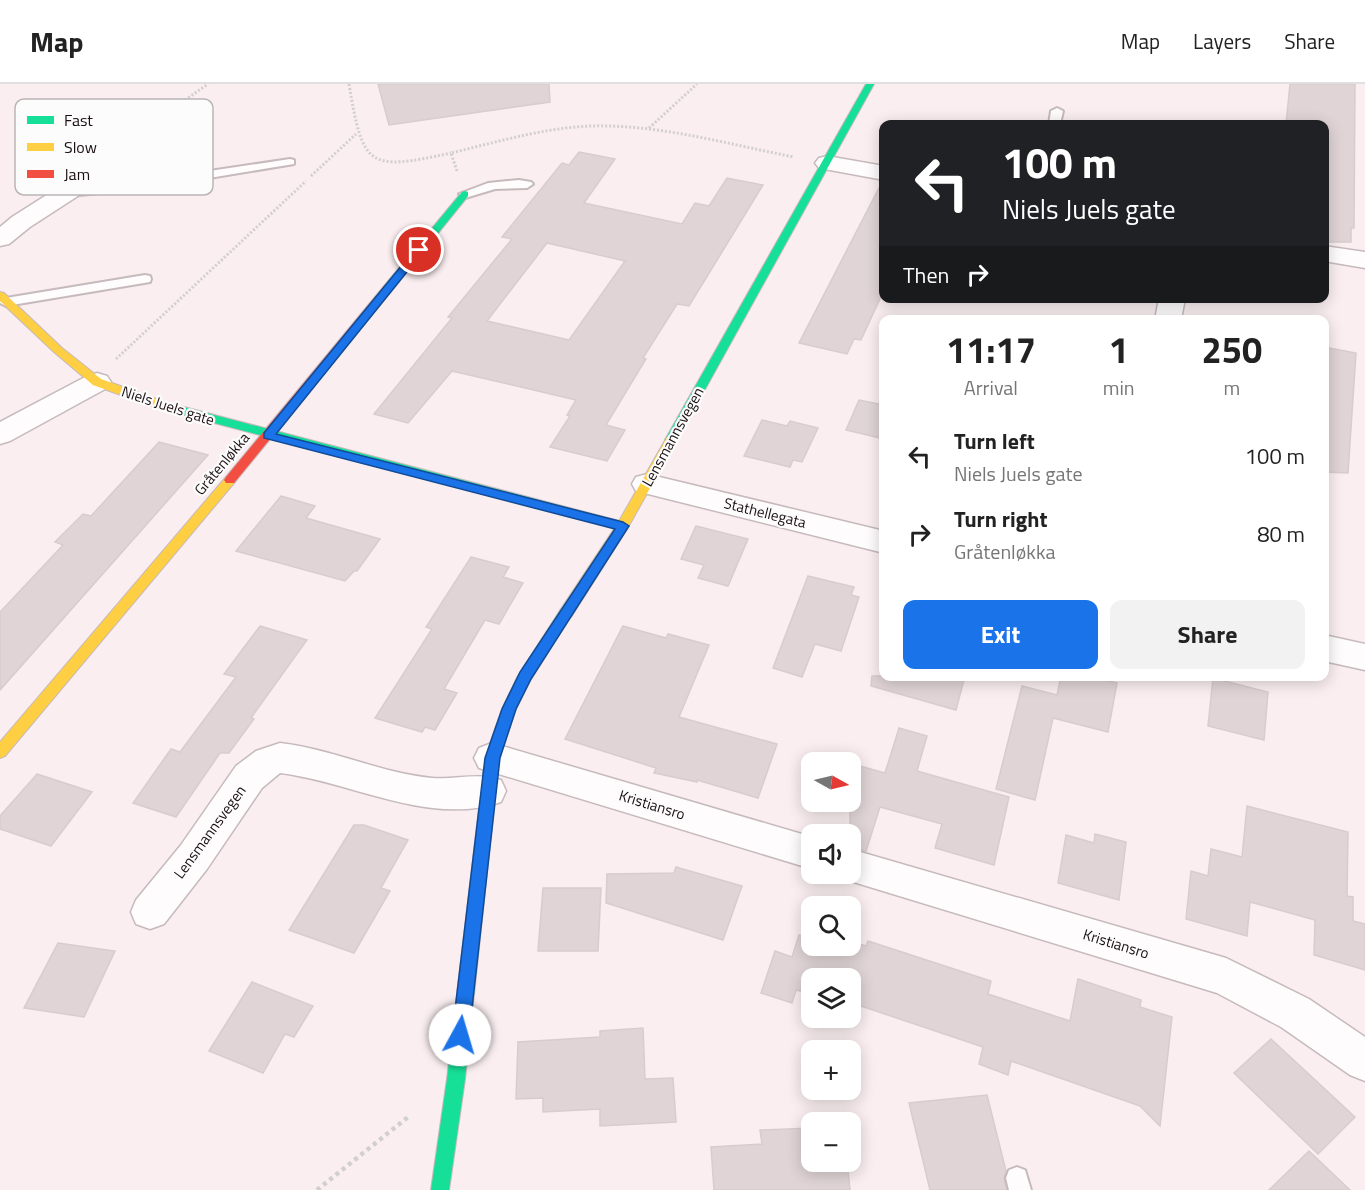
<!DOCTYPE html>
<html lang="en">
<head>
<meta charset="utf-8">
<style>
  :root { --surface:#fff; --page:#f2f2f2; --text:#222; --muted:#767676; --line:#e0e0e0; --accent:#1a73e8 }
  body { margin:0; font-family:"Titillium Web",sans-serif; background:var(--page); color:var(--text); height:100vh; display:flex; flex-direction:column; font-size:22px; white-space:nowrap }
  * { box-sizing:border-box; margin:0 }
  p { font-size:20px; color:var(--muted) }
  .icon { flex:none; width:33px; height:33px; fill:none; stroke:currentColor; stroke-width:2; stroke-linecap:round; stroke-linejoin:round }
  .map { position:relative; flex:1; overflow:hidden }
  .side { position:absolute; left:879px; top:231px; width:450px; height:366px; display:flex; flex-direction:column; background:var(--surface); border-radius:12px; box-shadow:0 3px 15px #0003 }
  .side>* { flex:none }
  .hud { position:absolute; left:879px; top:36px; width:450px; height:183px; border-radius:12px; box-shadow:0 3px 15px #0003; background:#202124; color:#fff; overflow:hidden }
  .needle { width:39px; rotate:98deg }
  .controls { position:absolute; left:801px; top:668px; display:grid; gap:12px }
  .controls a { display:grid; place-items:center; width:60px; height:60px; border-radius:12px; background:var(--surface); box-shadow:0 3px 15px #0003; font-size:30px }
  .pin { position:absolute; display:grid; place-items:center; width:51px; height:51px; color:#fff; margin:-26px; border:3px solid #fff; border-radius:50%; box-shadow:0 2px 6px #0007 }
  .me { position:absolute; width:66px; margin:-33px; rotate:6deg; stroke-linejoin:round; filter:drop-shadow(0 0 4px #0008) }
  .turn { display:flex; align-items:center; gap:21px; height:126px; padding:0 24px; font-size:27px }
  .turn .icon { width:78px; height:78px; stroke-width:2.5 }
  .turn b { display:block; font-size:42px; line-height:51px }
  .then { display:flex; align-items:center; height:57px; padding:0 24px; background:#0003; gap:12px; font-size:22px }
  .eta { display:flex; justify-content:space-evenly; align-items:center; height:102px; text-align:center }
  .eta b { font-size:36px; font-weight:700; line-height:42px }
  .primary-button { display:flex; gap:12px; margin-top:auto; padding:12px 24px }
  .primary-button a { flex:1; height:69px; border-radius:12px; background:var(--accent); color:#fff; font-size:24px; font-weight:700; line-height:69px; text-align:center }
  .primary-button a+a { background:var(--page); color:var(--text) }
  ul { padding:0; list-style:none }
  li { display:flex; align-items:center; gap:18px; height:78px; padding:0 24px }
  li div { flex:1 }
  li b { display:block; font-size:22px }
  li em { font-style:normal }
  header { display:flex; align-items:center; gap:36px; box-sizing:border-box; height:84px; padding:0 30px; background:var(--surface); border-bottom:2px solid var(--line) }
  header strong { font-size:28px }
  nav { display:flex; gap:33px; margin-inline-start:auto; font-size:21px }
  .map>svg:first-child { display:block }
  .building { fill:#e0d4d6; stroke:#d8ccce; stroke-width:1.5; fill-rule:evenodd }
  .lines { fill:none; stroke-linecap:round; stroke-linejoin:round }
  .lane-casing { stroke:#c6babc; stroke-width:4 }
  .street-casing { stroke:#c6babc; stroke-width:3 }
  .fast-casing { stroke:#c6babc; stroke-width:2 }
  .slow-casing { stroke:#c6babc; stroke-width:2 }
  .jam-casing { stroke:#c6babc; stroke-width:2 }
  .path-far1 { stroke:#d2cfcf; stroke-width:3; stroke-dasharray:2 2; stroke-linecap:butt }
  .path { stroke:#d2cfcf; stroke-width:4.5; stroke-dasharray:4 4; stroke-linecap:butt }
  .lane { fill:#fefcfd; fill-rule:evenodd }
  .street { fill:#fefcfd; fill-rule:evenodd }
  .fast { fill:#16e098; fill-rule:evenodd }
  .slow { fill:#ffcf43; fill-rule:evenodd }
  .jam { fill:#f24e42; fill-rule:evenodd }
  .route { fill:#1a73e8; stroke:#114b97; stroke-width:1.5 }
  .labels { text-anchor:middle; stroke-width:4.5; stroke-linejoin:round; paint-order:stroke }
  .street-label { font-size:15px; fill:#1c1013; stroke:#fcfcfc }
  .key { fill:#fcfcfc; stroke:#b9b5b6; stroke-width:1.5 }
  .key-label { font-size:16px; fill:#1c1013 }
</style>
</head>
<body>
<header>
<strong>Map</strong>
<nav><a>Map</a><a>Layers</a><a>Share</a></nav>
</header>
<div class="map">
<svg width="1365" height="1106" viewBox="0 0 1365 1106">
  <rect width="100%" height="100%" fill="#faeef0"/>
  <!-- building -->
  <g class="building">
    <polygon points="378,0 549,0 550,18 389,41"/>
    <polygon points="1290,0 1355,0 1354,144 1351,144 1351,158 1324,158 1324,40 1286,40"/>
    <path d="M579 68 615 75 584 119 682 140 695 119 709 122 727 94 763 101 689 222 677 220 643 274 646 275 606 341 625 346 607 377 550 363 570 332 567 331 576 316 452 287 408 339 374 330 452 234 448 233 512 155 502 153 562 79 569 81ZM547 159 625 177 569 256 487 237Z"/>
    <polygon points="882,98 884,206 861,256 854,255 847,270 799,259"/>
    <polygon points="1324,263 1356,269 1348,389 1324,388"/>
    <polygon points="859,316 884,321 884,355 846,346"/>
    <polygon points="762,336 787,342 790,337 818,344 802,378 793,376 790,383 744,372"/>
    <polygon points="159,358 208,371 0,606 0,528 63,461 55,458 83,430 91,432"/>
    <polygon points="281,412 315,422 306,434 380,455 357,487 354,487 345,497 236,467"/>
    <polygon points="696,442 748,455 728,502 698,494 704,481 681,475"/>
    <polygon points="471,473 509,483 503,493 523,499 499,540 485,536 444,605 457,609 435,646 425,643 422,648 375,634 432,545 426,543"/>
    <polygon points="808,492 854,503 851,511 859,513 841,567 815,560 802,593 773,584"/>
    <polygon points="260,542 307,556 251,634 254,635 229,669 220,669 176,733 133,719 171,665 180,668 236,593 224,590"/>
    <polygon points="623,542 666,554 668,550 709,561 679,633 777,660 758,714 697,696 697,698 654,689 656,684 565,655"/>
    <polygon points="872,592 965,592 956,626 871,602"/>
    <polygon points="1061,592 1090,592 1117,599 1108,648 1053,634 1035,716 996,705 1022,602 1057,611"/>
    <polygon points="1213,594 1268,608 1264,656 1208,642"/>
    <polygon points="899,644 927,652 917,687 1009,713 994,781 935,764 942,740 880,723 866,767 850,763 850,701 856,681 885,689"/>
    <polygon points="37,690 92,708 51,762 0,745 0,732"/>
    <polygon points="1247,722 1348,748 1347,812 1353,813 1353,837 1365,840 1365,886 1314,871 1315,836 1250,818 1247,852 1186,835 1191,787 1208,792 1211,765 1242,773"/>
    <polygon points="354,741 364,741 408,756 381,804 390,807 354,869 289,846"/>
    <polygon points="1095,750 1126,758 1119,816 1058,799 1066,751 1094,759"/>
    <polygon points="676,783 742,802 723,856 606,819 607,790 674,789"/>
    <polygon points="543,804 601,804 598,867 538,867"/>
    <polygon points="799,851 812,855 812,861 831,861 850,867 850,857 866,862 868,857 991,897 988,910 1070,937 1078,895 1141,916 1140,923 1172,933 1160,1042 1140,1022 1011,977 1008,991 979,980 983,963 852,919 850,923 850,894 812,894 812,910 796,906 792,919 761,909 775,867 792,873"/>
    <polygon points="58,859 115,867 84,933 24,924"/>
    <polygon points="252,898 313,922 294,953 285,950 263,989 209,967"/>
    <polygon points="643,944 645,995 673,994 676,1038 600,1042 600,1025 543,1028 543,1014 516,1015 518,958 600,953 600,947"/>
    <polygon points="1271,955 1355,1033 1318,1070 1234,989"/>
    <polygon points="987,1011 1006,1087 1004,1095 1007,1106 930,1106 909,1019"/>
    <polygon points="812,1044 812,1077 847,1077 850,1106 714,1106 711,1063 762,1060 760,1046"/>
    <polygon points="1309,1067 1350,1106 1269,1106"/>
  </g>
  <g class="lines">
    <defs>
      <g id="lane">
        <polygon points="1057,24 1063,27 1060,40 1049,40 1051,27"/>
        <polygon points="290,75 294,76 294,80 143,105 68,112 62,108 68,104 143,97"/>
        <polygon points="519,96 531,98 533,100 527,104 495,105 465,114 459,110 488,99"/>
        <polygon points="145,191 150,192 151,195 150,198 6,222 0,219 1,215 6,214"/>
        <polygon points="1017,1083 1025,1086 1031,1106 1009,1106 1006,1094 1009,1086"/>
      </g>
      <g id="street">
        <polygon points="130,61 138,63 141,68 138,73 30,143 9,160 0,162 0,143 12,133 122,63"/>
        <polygon points="827,72 884,82 884,96 819,84 815,79 819,74"/>
        <polygon points="1324,162 1365,168 1365,184 1324,177"/>
        <polygon points="1159,214 1185,214 1181,236 1155,236"/>
        <polygon points="97,289 107,292 111,298 107,304 10,357 0,360 0,338 87,292"/>
        <polygon points="647,390 884,447 884,469 636,407 632,400 636,393"/>
        <polygon points="1324,551 1365,560 1365,586 1324,577"/>
        <path d="M280 659C332 665 380 689 432 694 456 696 478 688 501 696L506 707 501 718C429 743 350 697 280 689L262 704 207 785 164 840 150 845 136 840 131 828 136 816 181 761 236 682 256 667Z"/>
        <polygon points="492,659 812,753 812,785 479,684 474,674 479,664"/>
        <polygon points="850,765 1226,874 1309,915 1365,953 1365,997 1350,991 1281,943 1217,909 837,793 835,789 850,789"/>
      </g>
      <g id="fast">
        <polygon points="866,0 874,0 677,356 671,360 667,359 665,356"/>
        <polygon points="465,107 468,108 468,112 393,205 385,205 385,201 462,108"/>
        <polygon points="161,317 623,438 629,442 623,446 157,324 155,321"/>
        <polygon points="566,524 573,529 531,595 516,625 499,674 465,995 449,1106 431,1106 447,995 485,674 502,625 518,592 561,525"/>
      </g>
      <g id="slow">
        <polygon points="0,208 4,209 62,264 101,295 165,318 165,324 157,324 93,301 54,268 0,217"/>
        <polygon points="671,352 677,356 627,445 571,533 561,533 559,529 561,525 618,439 667,353"/>
        <polygon points="230,392 236,396 234,399 5,672 0,674 0,658 226,393"/>
      </g>
      <polygon id="jam" points="389,200 394,203 393,205 234,399 226,399 224,396 226,393 385,201"/>
    </defs>
    <!-- lane casing -->
    <use href="#lane" class="lane-casing"/>
    <!-- street casing -->
    <use href="#street" class="street-casing"/>
    <!-- fast casing -->
    <use href="#fast" class="fast-casing"/>
    <!-- slow casing -->
    <use href="#slow" class="slow-casing"/>
    <!-- jam casing -->
    <use href="#jam" class="jam-casing"/>
    <!-- path-far1 -->
    <g class="path-far1">
      <path d="M349 0C363 84 368 87 451 69"/>
      <polyline points="649,44 697,0"/>
      <polyline points="152,50 162,42 175,23 208,0"/>
      <path d="M457 87 451 69C497 58 543 44 590 42 659 40 727 60 794 73"/>
      <polyline points="311,92 356,50"/>
      <polyline points="116,275 306,97"/>
    </g>
    <!-- path -->
    <polyline class="path" points="317,1106 408,1033"/>
    <!-- lane -->
    <use href="#lane" class="lane"/>
    <!-- street -->
    <use href="#street" class="street"/>
    <!-- fast -->
    <use href="#fast" class="fast"/>
    <!-- slow -->
    <use href="#slow" class="slow"/>
    <!-- jam -->
    <use href="#jam" class="jam"/>
  </g>
  <!-- route -->
  <polygon class="route" points="419,163 425,166 423,168 276,350 623,438 629,442 531,595 516,625 500,674 469,951 467,956 460,959 454,956 452,951 485,674 502,625 520,588 615,445 264,354 264,349 416,164"/>
  <g class="labels">
    <!-- street labels -->
    <g class="street-label">
      <text transform="translate(168 322) rotate(18)" y="5">Niels Juels gate</text>
      <text transform="translate(673 353) rotate(-61)" y="5">Lensmannsvegen</text>
      <text transform="translate(222 380) rotate(-50)" y="5">Gråtenløkka</text>
      <text transform="translate(765 429) rotate(14)" y="5">Stathellegata</text>
      <text transform="translate(652 721) rotate(17)" y="5">Kristiansro</text>
      <text transform="translate(210 748) rotate(-54)" y="5">Lensmannsvegen</text>
      <text transform="translate(1116 860) rotate(17)" y="5">Kristiansro</text>
    </g>
  </g>
  <!-- legend -->
  <rect x="15" y="15" width="198" height="96" rx="9" class="key"/>
  <rect x="27" y="32" width="27" height="8" fill="#16e098"/>
  <rect x="27" y="59" width="27" height="8" fill="#ffcf43"/>
  <rect x="27" y="86" width="27" height="8" fill="#f24e42"/>
  <g class="key-label">
    <text x="64" y="42">Fast</text>
    <text x="64" y="69">Slow</text>
    <text x="64" y="96">Jam</text>
  </g>
</svg>
<div class="controls">
<a><svg class="needle" viewBox="-14 -14 28 28"><path d="M0-13l5 13h-10z" fill="#e53935"/><path d="M0 13l5-13h-10z" fill="#767676"/></svg></a>
<a><svg class="icon" aria-label="sound" viewBox="0 0 24 24"><path d="M4 9h4l5-4v14l-5-4H4zM17 9q2 3 0 6"/></svg></a>
<a><svg class="icon" aria-label="search" viewBox="0 0 24 24"><circle cx="10" cy="10" r="6"/><path d="M15 15l6 6"/></svg></a>
<a><svg class="icon" aria-label="layers" viewBox="0 0 24 24"><path d="M12 4l9 5-9 5-9-5zM3 14l9 5 9-5"/></svg></a>
<a>+</a>
<a>−</a>
</div>
<div class="pin" style="left:419px;top:166px;background:#d93025"><svg class="icon" aria-label="arrive" viewBox="0 0 24 24"><path d="M6 21V4h12l-3 4 3 4H6"/></svg></div>
<svg class="me" style="left:460px;top:951px" viewBox="-20 -20 40 40"><circle r="19" fill="#fff"/><path d="M0-13L10 11 0 6-10 11z" fill="#1a73e8"/></svg>
<div class="hud">
<div class="turn"><svg class="icon" aria-label="left" viewBox="0 0 24 24"><path d="M17 20v-9H6M10 6l-5 5 5 5"/></svg><div><b>100 m</b>Niels Juels gate</div></div>
<div class="then">Then<svg class="icon" aria-label="right" viewBox="0 0 24 24"><path d="M7 20v-9h11M14 6l5 5-5 5"/></svg></div>
</div>
<section class="side">
<div class="eta">
<div><b>11:17</b><p>Arrival</p></div>
<div><b>1</b><p>min</p></div>
<div><b>250</b><p>m</p></div>
</div>
<ul>
<li><svg class="icon" aria-label="left" viewBox="0 0 24 24"><path d="M17 20v-9H6M10 6l-5 5 5 5"/></svg><div><b>Turn left</b><p>Niels Juels gate</p></div><em>100 m</em></li>
<li><svg class="icon" aria-label="right" viewBox="0 0 24 24"><path d="M7 20v-9h11M14 6l5 5-5 5"/></svg><div><b>Turn right</b><p>Gråtenløkka</p></div><em>80 m</em></li>
</ul>
<div class="primary-button"><a>Exit</a><a>Share</a></div>
</section>
</div>
</body>
</html>
